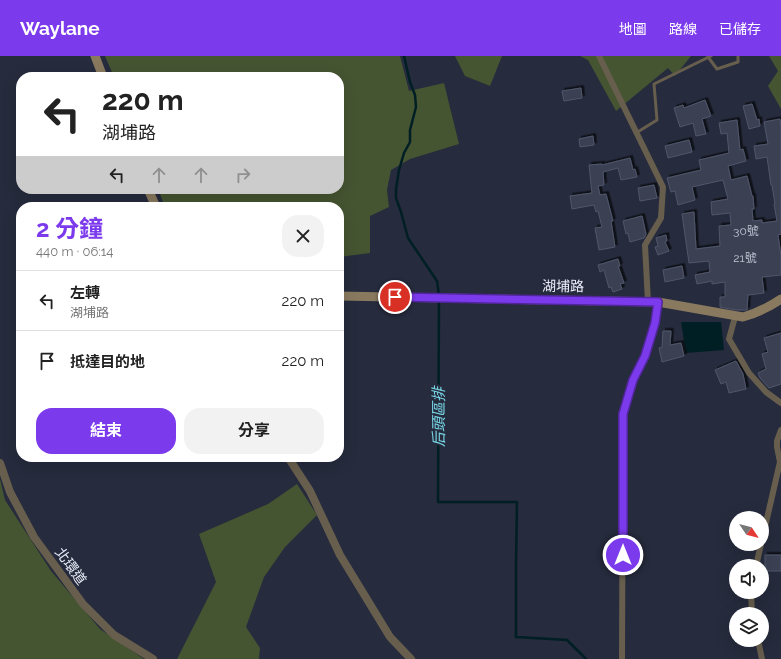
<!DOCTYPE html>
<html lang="zh-TW">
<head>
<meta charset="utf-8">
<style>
  :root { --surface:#fff; --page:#f2f2f2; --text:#222; --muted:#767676; --line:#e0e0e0; --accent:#7c3aed }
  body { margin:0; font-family:Raleway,"Noto Sans TC",sans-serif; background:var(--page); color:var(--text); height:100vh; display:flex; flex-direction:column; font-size:15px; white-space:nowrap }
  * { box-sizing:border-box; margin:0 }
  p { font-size:13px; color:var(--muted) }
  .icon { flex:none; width:22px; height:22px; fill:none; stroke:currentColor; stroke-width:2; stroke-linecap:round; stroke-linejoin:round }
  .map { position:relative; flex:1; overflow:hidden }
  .panel { position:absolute; left:16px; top:146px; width:328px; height:260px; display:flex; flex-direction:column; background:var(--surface); border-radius:16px; box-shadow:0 4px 16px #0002 }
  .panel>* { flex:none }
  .top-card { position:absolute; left:16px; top:16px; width:328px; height:122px; border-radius:16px; box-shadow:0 4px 16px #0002; background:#fff; color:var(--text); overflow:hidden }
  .needle { width:26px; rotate:125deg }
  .fabs { position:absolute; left:729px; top:455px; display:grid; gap:8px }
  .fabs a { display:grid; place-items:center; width:40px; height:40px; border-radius:50%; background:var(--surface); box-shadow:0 4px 16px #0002; font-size:20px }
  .pin { position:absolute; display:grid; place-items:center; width:34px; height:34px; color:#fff; margin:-17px; border:2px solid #fff; border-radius:50%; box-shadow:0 1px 4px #0007 }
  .me { position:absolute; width:44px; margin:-22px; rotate:0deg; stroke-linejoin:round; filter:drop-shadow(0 0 3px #0008) }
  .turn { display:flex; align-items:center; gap:14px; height:84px; padding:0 20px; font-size:18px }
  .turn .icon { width:52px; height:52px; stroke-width:2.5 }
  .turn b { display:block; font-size:28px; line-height:34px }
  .lanes { display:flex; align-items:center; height:38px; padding:0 20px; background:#0003; justify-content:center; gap:20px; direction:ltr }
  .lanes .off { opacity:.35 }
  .round { display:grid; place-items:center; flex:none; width:42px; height:42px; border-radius:16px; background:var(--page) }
  .head { display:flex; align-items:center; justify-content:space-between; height:68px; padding:0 20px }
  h1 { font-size:24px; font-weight:700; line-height:30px; color:var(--accent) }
  .action { display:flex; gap:8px; margin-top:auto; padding:8px 20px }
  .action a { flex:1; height:46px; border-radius:16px; background:var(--accent); color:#fff; font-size:16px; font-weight:700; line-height:46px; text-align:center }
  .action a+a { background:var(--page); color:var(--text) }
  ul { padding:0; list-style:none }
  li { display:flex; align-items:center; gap:12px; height:60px; padding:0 20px; border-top:1px solid var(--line) }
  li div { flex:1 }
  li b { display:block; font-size:15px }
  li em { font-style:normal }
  header { display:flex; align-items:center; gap:24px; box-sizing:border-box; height:56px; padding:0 20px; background:var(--accent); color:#fff }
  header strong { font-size:19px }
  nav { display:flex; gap:22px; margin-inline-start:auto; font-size:14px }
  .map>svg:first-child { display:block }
  .green { fill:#455431 }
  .water { fill:#001f24 }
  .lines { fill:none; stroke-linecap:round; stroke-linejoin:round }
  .stream { stroke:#001f24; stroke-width:2.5 }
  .building { fill:#3b4053; stroke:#51566b; filter:url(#shadow) }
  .service { stroke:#675e4d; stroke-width:3 }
  .minor { stroke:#675e4d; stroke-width:6 }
  .tertiary { stroke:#675e4d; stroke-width:8 }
  .secondary { stroke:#897a5f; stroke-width:9 }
  .route-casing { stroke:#51269a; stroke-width:10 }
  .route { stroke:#7c3aed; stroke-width:7 }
  .labels { text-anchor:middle; stroke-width:4; stroke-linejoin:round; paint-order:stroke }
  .number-label { font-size:12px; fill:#bfc2d0 }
  .street-label { font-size:14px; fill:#ebeefa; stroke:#262b3d }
  .water-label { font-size:15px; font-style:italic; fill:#79d8e8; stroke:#262b3d }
</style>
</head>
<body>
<header>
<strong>Waylane</strong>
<nav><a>地圖</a><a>路線</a><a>已儲存</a></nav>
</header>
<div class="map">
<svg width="781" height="603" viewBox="0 0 781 603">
  <defs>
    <filter id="shadow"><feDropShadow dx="2.5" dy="-2.5" stdDeviation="0" flood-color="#0009"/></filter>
  </defs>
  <rect width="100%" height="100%" fill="#262b3d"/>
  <!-- green -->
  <g class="green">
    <polygon points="105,0 400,0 409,35 444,27 459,88 410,103 391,114 387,134 389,151 370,160 370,197 339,201 339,151 165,151 158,133 339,133 339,21 114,21"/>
    <polygon points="455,0 502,0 490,30 465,20"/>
    <polygon points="580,0 691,0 675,20 668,12 616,55 588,4"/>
    <polygon points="769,0 781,0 781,53 768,30 778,15"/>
    <polygon points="0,423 5,444 51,515 100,573 144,603 0,603"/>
    <polygon points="297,428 317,459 285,491 264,521 246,571 260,592 259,603 177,603 216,526 199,478 268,448"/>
  </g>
  <!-- water -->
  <polygon class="water" points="681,266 721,266 724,294 686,297"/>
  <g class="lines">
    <!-- stream -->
    <g class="stream">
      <polyline points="404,0 410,26 415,39 416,51 410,74 410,86 404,97 399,114 396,133 396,142 401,156 408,182 437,225 439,240"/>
      <polyline points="439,245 438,446 517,446 516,508 516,581 567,584 586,603"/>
    </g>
  </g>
  <!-- building -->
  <g class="building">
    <polygon points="581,32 582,42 564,45 562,35"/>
    <polygon points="705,44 711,60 702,63 706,78 696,80 693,67 680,71 674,52 683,49 684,52"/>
    <polygon points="752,48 757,64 759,63 760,70 749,73 743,50"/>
    <polygon points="780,63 781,71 781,178 778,179 781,200 781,219 762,221 764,237 748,239 747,254 736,254 720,251 720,241 725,241 725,226 712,228 712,225 697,228 695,219 710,216 709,205 689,207 682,158 694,156 696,193 720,190 719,170 731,169 730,157 712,159 711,146 728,143 723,124 692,131 695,144 678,149 675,135 671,136 667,122 701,114 699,104 729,97 727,77 721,78 719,67 737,64 740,94 743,93 746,105 728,110 731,124 747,120 752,140 753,140 754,153 752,153 753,165 762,164 762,167 777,165 774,148 775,148 772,129 771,129 767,101 756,103 754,90 768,88 764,66"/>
    <polygon points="593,80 594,89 580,91 579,83"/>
    <polygon points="689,84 692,96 668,102 665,90"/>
    <polygon points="630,102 633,114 635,113 637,121 621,124 618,112 603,116 604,129 598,130 600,139 606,138 613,165 611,165 615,191 599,194 595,172 602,171 598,155 596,156 594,149 572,153 570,140 592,137 589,109 602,108 602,109"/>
    <polygon points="654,129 657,142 640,145 638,132"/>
    <polygon points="642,160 646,178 644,182 630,186 628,177 626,178 623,165"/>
    <polygon points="666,179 667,185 665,186 669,195 658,199 655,191 658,190 656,182"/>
    <polygon points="618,203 620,210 618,210 624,227 620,228 622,233 613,236 611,231 609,232 604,214 600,216 598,209"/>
    <polygon points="682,210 684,222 665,226 663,214"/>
    <polygon points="663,275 671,275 670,289 681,287 684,300 662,306 659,292 662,291"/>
    <polygon points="781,277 781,328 769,332 760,322 758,317 766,313 762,298 768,296 764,282"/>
    <polygon points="736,305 743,318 746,333 729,337 726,326 721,328 715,314"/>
    <rect x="765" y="499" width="16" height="16"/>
  </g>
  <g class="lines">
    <!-- service -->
    <g class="service">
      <polyline points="708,1 717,13 738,6 738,0"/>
      <polyline points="636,77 657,64 654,28 711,0"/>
    </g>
    <!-- minor -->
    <g class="minor">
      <polyline points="599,0 663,131 661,162 645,189 648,246"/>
      <polyline points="735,261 729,283 749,317 766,336 781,347"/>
      <polyline points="762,484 780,406 777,391 777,385 781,374"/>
      <polyline points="756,510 761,488"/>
      <polyline points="751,536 752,558"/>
      <polyline points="758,584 762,603"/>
      <polyline points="622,603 623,358 633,324 645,300 655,267 658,246"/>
    </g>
    <!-- tertiary -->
    <g class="tertiary">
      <polyline points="288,401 310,435 340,499 390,581 411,603"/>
      <polyline points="0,407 10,436 34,481 83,548 114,579 153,603"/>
    </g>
    <!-- secondary -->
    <g class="secondary">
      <polyline points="95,0 103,21"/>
      <polyline points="148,133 156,151"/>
      <path d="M339 240 658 246 743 261C758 257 769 251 781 243"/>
    </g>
  </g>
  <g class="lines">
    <defs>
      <polyline id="route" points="395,241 658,246 655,267 645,300 633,324 623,358 623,499"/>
    </defs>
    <!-- route casing -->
    <use href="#route" class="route-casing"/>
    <!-- route -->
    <use href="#route" class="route"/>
  </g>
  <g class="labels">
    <!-- number labels -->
    <g class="number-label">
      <text x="746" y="179">30號</text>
      <text x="745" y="206">21號</text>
    </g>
    <!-- street labels -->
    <g class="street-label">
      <text transform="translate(563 230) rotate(1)" y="5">湖埔路</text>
      <text transform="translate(71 510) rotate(54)" y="5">北環道</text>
    </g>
    <!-- water labels -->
    <g class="water-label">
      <text transform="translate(439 361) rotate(-90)" y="5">后頭區排</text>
    </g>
  </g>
</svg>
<div class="fabs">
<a><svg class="needle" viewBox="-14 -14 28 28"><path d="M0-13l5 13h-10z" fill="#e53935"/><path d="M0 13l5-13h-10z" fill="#767676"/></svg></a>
<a><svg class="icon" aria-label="sound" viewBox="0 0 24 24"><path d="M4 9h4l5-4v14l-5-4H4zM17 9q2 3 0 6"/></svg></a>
<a><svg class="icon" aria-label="layers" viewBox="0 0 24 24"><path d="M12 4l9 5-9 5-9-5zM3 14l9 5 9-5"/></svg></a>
</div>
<div class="pin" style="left:395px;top:241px;background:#d93025"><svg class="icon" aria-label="arrive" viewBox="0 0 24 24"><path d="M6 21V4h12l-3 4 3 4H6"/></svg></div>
<svg class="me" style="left:623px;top:499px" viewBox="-20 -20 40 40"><circle r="17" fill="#7c3aed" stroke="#fff" stroke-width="3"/><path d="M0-11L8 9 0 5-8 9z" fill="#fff"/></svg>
<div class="top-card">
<div class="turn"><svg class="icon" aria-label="left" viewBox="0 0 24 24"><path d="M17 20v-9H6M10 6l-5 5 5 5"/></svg><div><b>220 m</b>湖埔路</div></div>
<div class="lanes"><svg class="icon" aria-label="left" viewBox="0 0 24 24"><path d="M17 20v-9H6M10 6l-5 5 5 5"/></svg><svg class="icon off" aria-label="ahead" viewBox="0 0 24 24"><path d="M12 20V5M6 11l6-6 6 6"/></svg><svg class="icon off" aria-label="ahead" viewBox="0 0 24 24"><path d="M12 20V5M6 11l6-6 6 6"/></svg><svg class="icon off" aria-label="right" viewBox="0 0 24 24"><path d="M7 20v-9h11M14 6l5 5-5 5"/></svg></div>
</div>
<section class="panel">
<div class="head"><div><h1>2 分鐘</h1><p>440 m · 06:14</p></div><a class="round"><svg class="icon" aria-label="close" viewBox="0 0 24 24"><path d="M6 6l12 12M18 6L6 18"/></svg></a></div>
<ul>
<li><svg class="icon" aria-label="left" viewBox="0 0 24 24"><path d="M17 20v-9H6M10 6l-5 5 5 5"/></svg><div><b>左轉</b><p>湖埔路</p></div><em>220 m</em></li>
<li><svg class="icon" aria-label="arrive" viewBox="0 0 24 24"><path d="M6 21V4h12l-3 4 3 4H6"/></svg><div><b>抵達目的地</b></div><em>220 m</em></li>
</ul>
<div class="action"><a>結束</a><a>分享</a></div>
</section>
</div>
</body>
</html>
